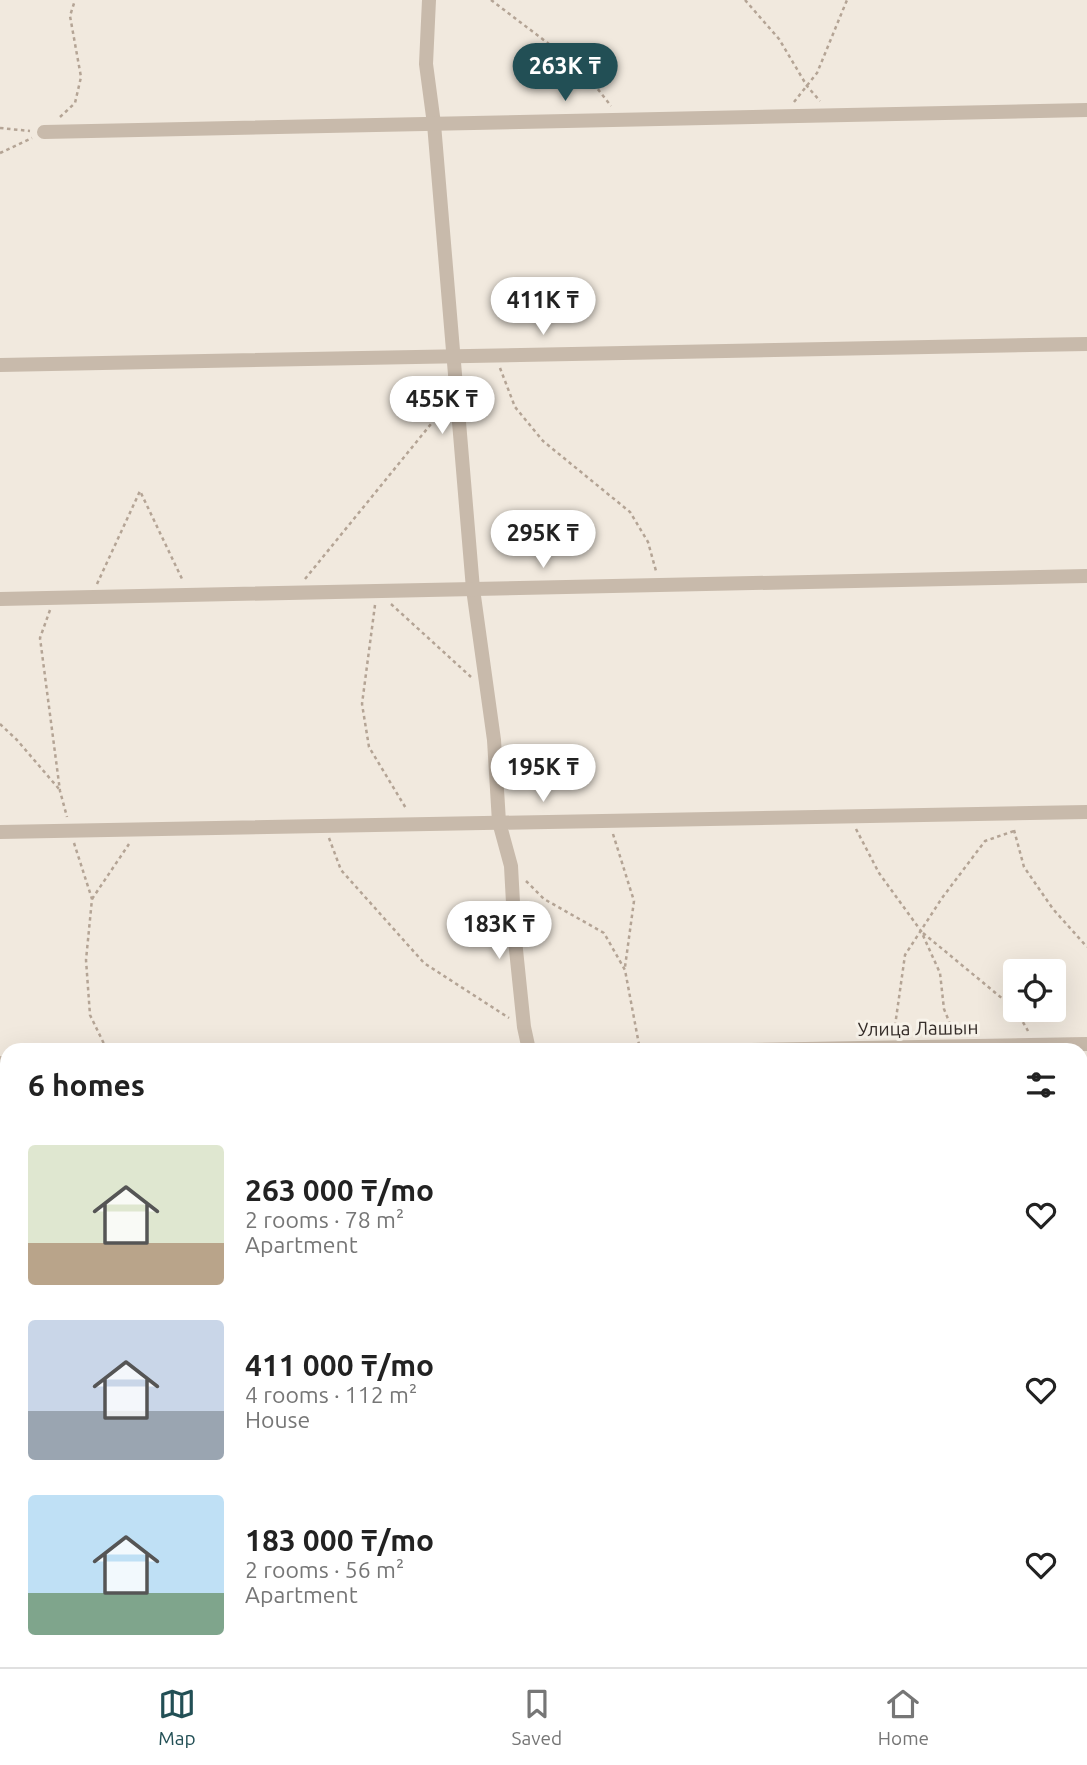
<!DOCTYPE html>
<meta charset="utf-8">
<style>
:root{--surface:#fff;--page:#f6f6f6;--text:#222;--muted:#767676;--line:#e0e0e0;--accent:#224f55}
body{margin:0;font-family:Ubuntu,sans-serif;background:var(--page);color:var(--text);height:100vh;display:flex;flex-direction:column;font-size:26px;white-space:nowrap}
*{box-sizing:border-box;margin:0}
p{font-size:23px;color:var(--muted)}
.icon{flex:none;width:38px;height:38px;fill:none;stroke:currentColor;stroke-width:2;stroke-linecap:round;stroke-linejoin:round}
.map{position:relative;flex:1;overflow:hidden}
.details{position:absolute;left:0px;top:1043px;width:1088px;height:625px;display:flex;flex-direction:column;background:var(--surface);border-radius:21px 21px 0 0;box-shadow:0 7px 28px #0002}
.details>*{flex:none}
.buttons{position:absolute;left:1003px;top:959px;display:grid;gap:14px}
.buttons a{display:grid;place-items:center;width:63px;height:63px;border-radius:7px;background:var(--surface);box-shadow:0 7px 28px #0002;font-size:35px}
.price{position:absolute;translate:-50% -60px;padding:0 16px;border-radius:24px;background:#fff;color:#222;font-size:23px;line-height:46px;filter:drop-shadow(0 2px 4px #0008)}
.price::after{content:'';position:absolute;left:50%;top:42px;width:21px;height:16px;margin-left:-10px;background:inherit;clip-path:polygon(0 0,100% 0,50% 100%)}
.price.selected{background:var(--accent);color:#fff}
ul{padding:0;list-style:none}
li{display:flex;align-items:center;gap:21px;height:175px;padding:0 28px}
li span{display:grid;place-items:center;flex:none;width:196px;height:140px;border-radius:7px;color:#555}
li>.icon{margin-inline-start:auto}
span .icon{width:84px;height:84px;fill:#fffc;stroke-width:1}
li b{font-size:30px}
h2{display:flex;justify-content:space-between;align-items:center;height:84px;padding:0 28px;font-size:30px}
.tab-bar{display:flex;justify-content:space-around;align-items:center;height:98px;border-top:2px solid var(--line);background:var(--surface);font-size:19px;color:var(--muted)}
.tab-bar a{display:grid;justify-items:center;gap:4px}
.tab-bar .selected{color:var(--accent)}
.map>svg:first-child{display:block}
</style>
<div class="map">
<svg width="1087" height="1667" viewBox="0 0 1087 1667">
<rect width="100%" height="100%" fill="#f1e9de"/>
<g fill="none" stroke-linecap="round" stroke-linejoin="round">
<!-- stream -->
<g stroke="#7fa7ab" stroke-width="4.5">
<polyline points="0,1361 7,1363"/>
<polyline points="0,1417 7,1416"/>
<polyline points="521,1667 523,1661"/>
</g>
<!-- path -->
<g stroke="#b4a495" stroke-width="2.5" stroke-dasharray="3.5 3.5" stroke-linecap="butt">
<polyline points="491,0 582,69 611,106"/>
<polyline points="745,0 779,39 807,86 820,101"/>
<polyline points="794,102 817,73 847,0"/>
<polyline points="60,117 75,103 81,77 70,16 75,0"/>
<polyline points="0,128 30,131"/>
<polyline points="0,153 32,138"/>
<polyline points="500,368 515,407 543,441 630,512 648,542 656,571"/>
<polyline points="305,579 444,408"/>
<polyline points="97,584 140,491 183,581"/>
<polyline points="391,604 471,677"/>
<polyline points="375,605 362,704 369,747 407,810"/>
<polyline points="50,610 40,638 60,791 67,817"/>
<polyline points="0,724 17,740 59,789"/>
<polyline points="856,829 879,873 921,931 940,973 944,1009 953,1031"/>
<polyline points="1014,830 1024,867 1053,909 1087,947"/>
<polyline points="613,834 634,901 625,967"/>
<polyline points="329,838 341,870 424,963 509,1018"/>
<polyline points="74,843 92,899 86,960 90,1015 107,1050"/>
<polyline points="526,881 544,899 604,933 625,970 640,1050"/>
<polyline points="92,899 129,844"/>
<polyline points="923,933 1015,1009"/>
<polyline points="1016,1010 1028,1031"/>
<polyline points="894,1033 905,955 942,898 985,841 1014,831"/>
<polyline points="1082,1296 1087,1289"/>
<polyline points="464,1667 469,1661"/>
<polyline points="947,1667 949,1661"/>
</g>
<!-- service -->
<polyline stroke="#c8baab" stroke-width="7" points="760,1667 761,1661"/>
<!-- minor -->
<g stroke="#c8baab" stroke-width="14">
<polyline points="429,0 426,64 434,124 473,589 494,740 499,822 511,866 515,940 524,1027 529,1050"/>
<polyline points="44,132 1087,110"/>
<polyline points="0,365 1087,344"/>
<polyline points="0,599 1087,576"/>
<polyline points="0,832 1087,812"/>
<polyline points="751,1050 1087,1044"/>
<polyline points="0,1063 7,1063"/>
<polyline points="1082,1272 1087,1272"/>
<polyline points="0,1312 7,1311"/>
<polyline points="1082,1498 1087,1498"/>
<polyline points="775,1661 815,1667"/>
</g>
</g>
<g text-anchor="middle" dominant-baseline="central" stroke-width="6" stroke-linejoin="round" paint-order="stroke">
<!-- street labels -->
<g font-size="19" fill="#362e2a" stroke="#f8f3ea">
<text transform="translate(918 1028) rotate(-1)">Улица Лашын</text>
</g>
</g>
</svg>
<div class="buttons">
<a><svg class="icon" aria-label="locate" viewBox="0 0 24 24"><circle cx="12" cy="12" r="6"/><path d="M12 2v4M12 18v4M2 12h4M18 12h4"/></svg></a>
</div>
<b class="price selected" style="left:565px;top:103px">263K ₸</b>
<b class="price" style="left:543px;top:337px">411K ₸</b>
<b class="price" style="left:442px;top:436px">455K ₸</b>
<b class="price" style="left:543px;top:570px">295K ₸</b>
<b class="price" style="left:543px;top:804px">195K ₸</b>
<b class="price" style="left:499px;top:961px">183K ₸</b>
<section class="details">
<h2>6 homes<svg class="icon" aria-label="filters" viewBox="0 0 24 24"><path d="M4 7h16M4 17h16"/><circle cx="9" cy="7" r="2"/><circle cx="15" cy="17" r="2"/></svg></h2>
<ul>
<li><span style="background:linear-gradient(#dfe7d0 70%,#b9a48a 0)"><svg class="icon" aria-label="home" viewBox="0 0 24 24"><path d="M3 11l9-7 9 7M6 9v11h12V9"/></svg></span><div><b>263 000 ₸/mo</b><p>2 rooms · 78 m²</p><p>Apartment</p></div><svg class="icon" aria-label="heart" viewBox="0 0 24 24"><path d="M12 20l-8-8c-3-5 5-10 8-4 3-6 11-1 8 4z"/></svg></li>
<li><span style="background:linear-gradient(#c9d6e8 65%,#9aa5b1 0)"><svg class="icon" aria-label="home" viewBox="0 0 24 24"><path d="M3 11l9-7 9 7M6 9v11h12V9"/></svg></span><div><b>411 000 ₸/mo</b><p>4 rooms · 112 m²</p><p>House</p></div><svg class="icon" aria-label="heart" viewBox="0 0 24 24"><path d="M12 20l-8-8c-3-5 5-10 8-4 3-6 11-1 8 4z"/></svg></li>
<li><span style="background:linear-gradient(#bfe0f5 70%,#7fa58c 0)"><svg class="icon" aria-label="home" viewBox="0 0 24 24"><path d="M3 11l9-7 9 7M6 9v11h12V9"/></svg></span><div><b>183 000 ₸/mo</b><p>2 rooms · 56 m²</p><p>Apartment</p></div><svg class="icon" aria-label="heart" viewBox="0 0 24 24"><path d="M12 20l-8-8c-3-5 5-10 8-4 3-6 11-1 8 4z"/></svg></li>
</ul>
</section>
</div>
<nav class="tab-bar">
<a class="selected"><svg class="icon" aria-label="map" viewBox="0 0 24 24"><path d="M3 6l6-2 6 2 6-2v14l-6 2-6-2-6 2zM9 4v14M15 6v14"/></svg>Map</a>
<a><svg class="icon" aria-label="saved" viewBox="0 0 24 24"><path d="M7 4h10v16l-5-4-5 4z"/></svg>Saved</a>
<a><svg class="icon" aria-label="home" viewBox="0 0 24 24"><path d="M3 11l9-7 9 7M6 9v11h12V9"/></svg>Home</a>
</nav>
